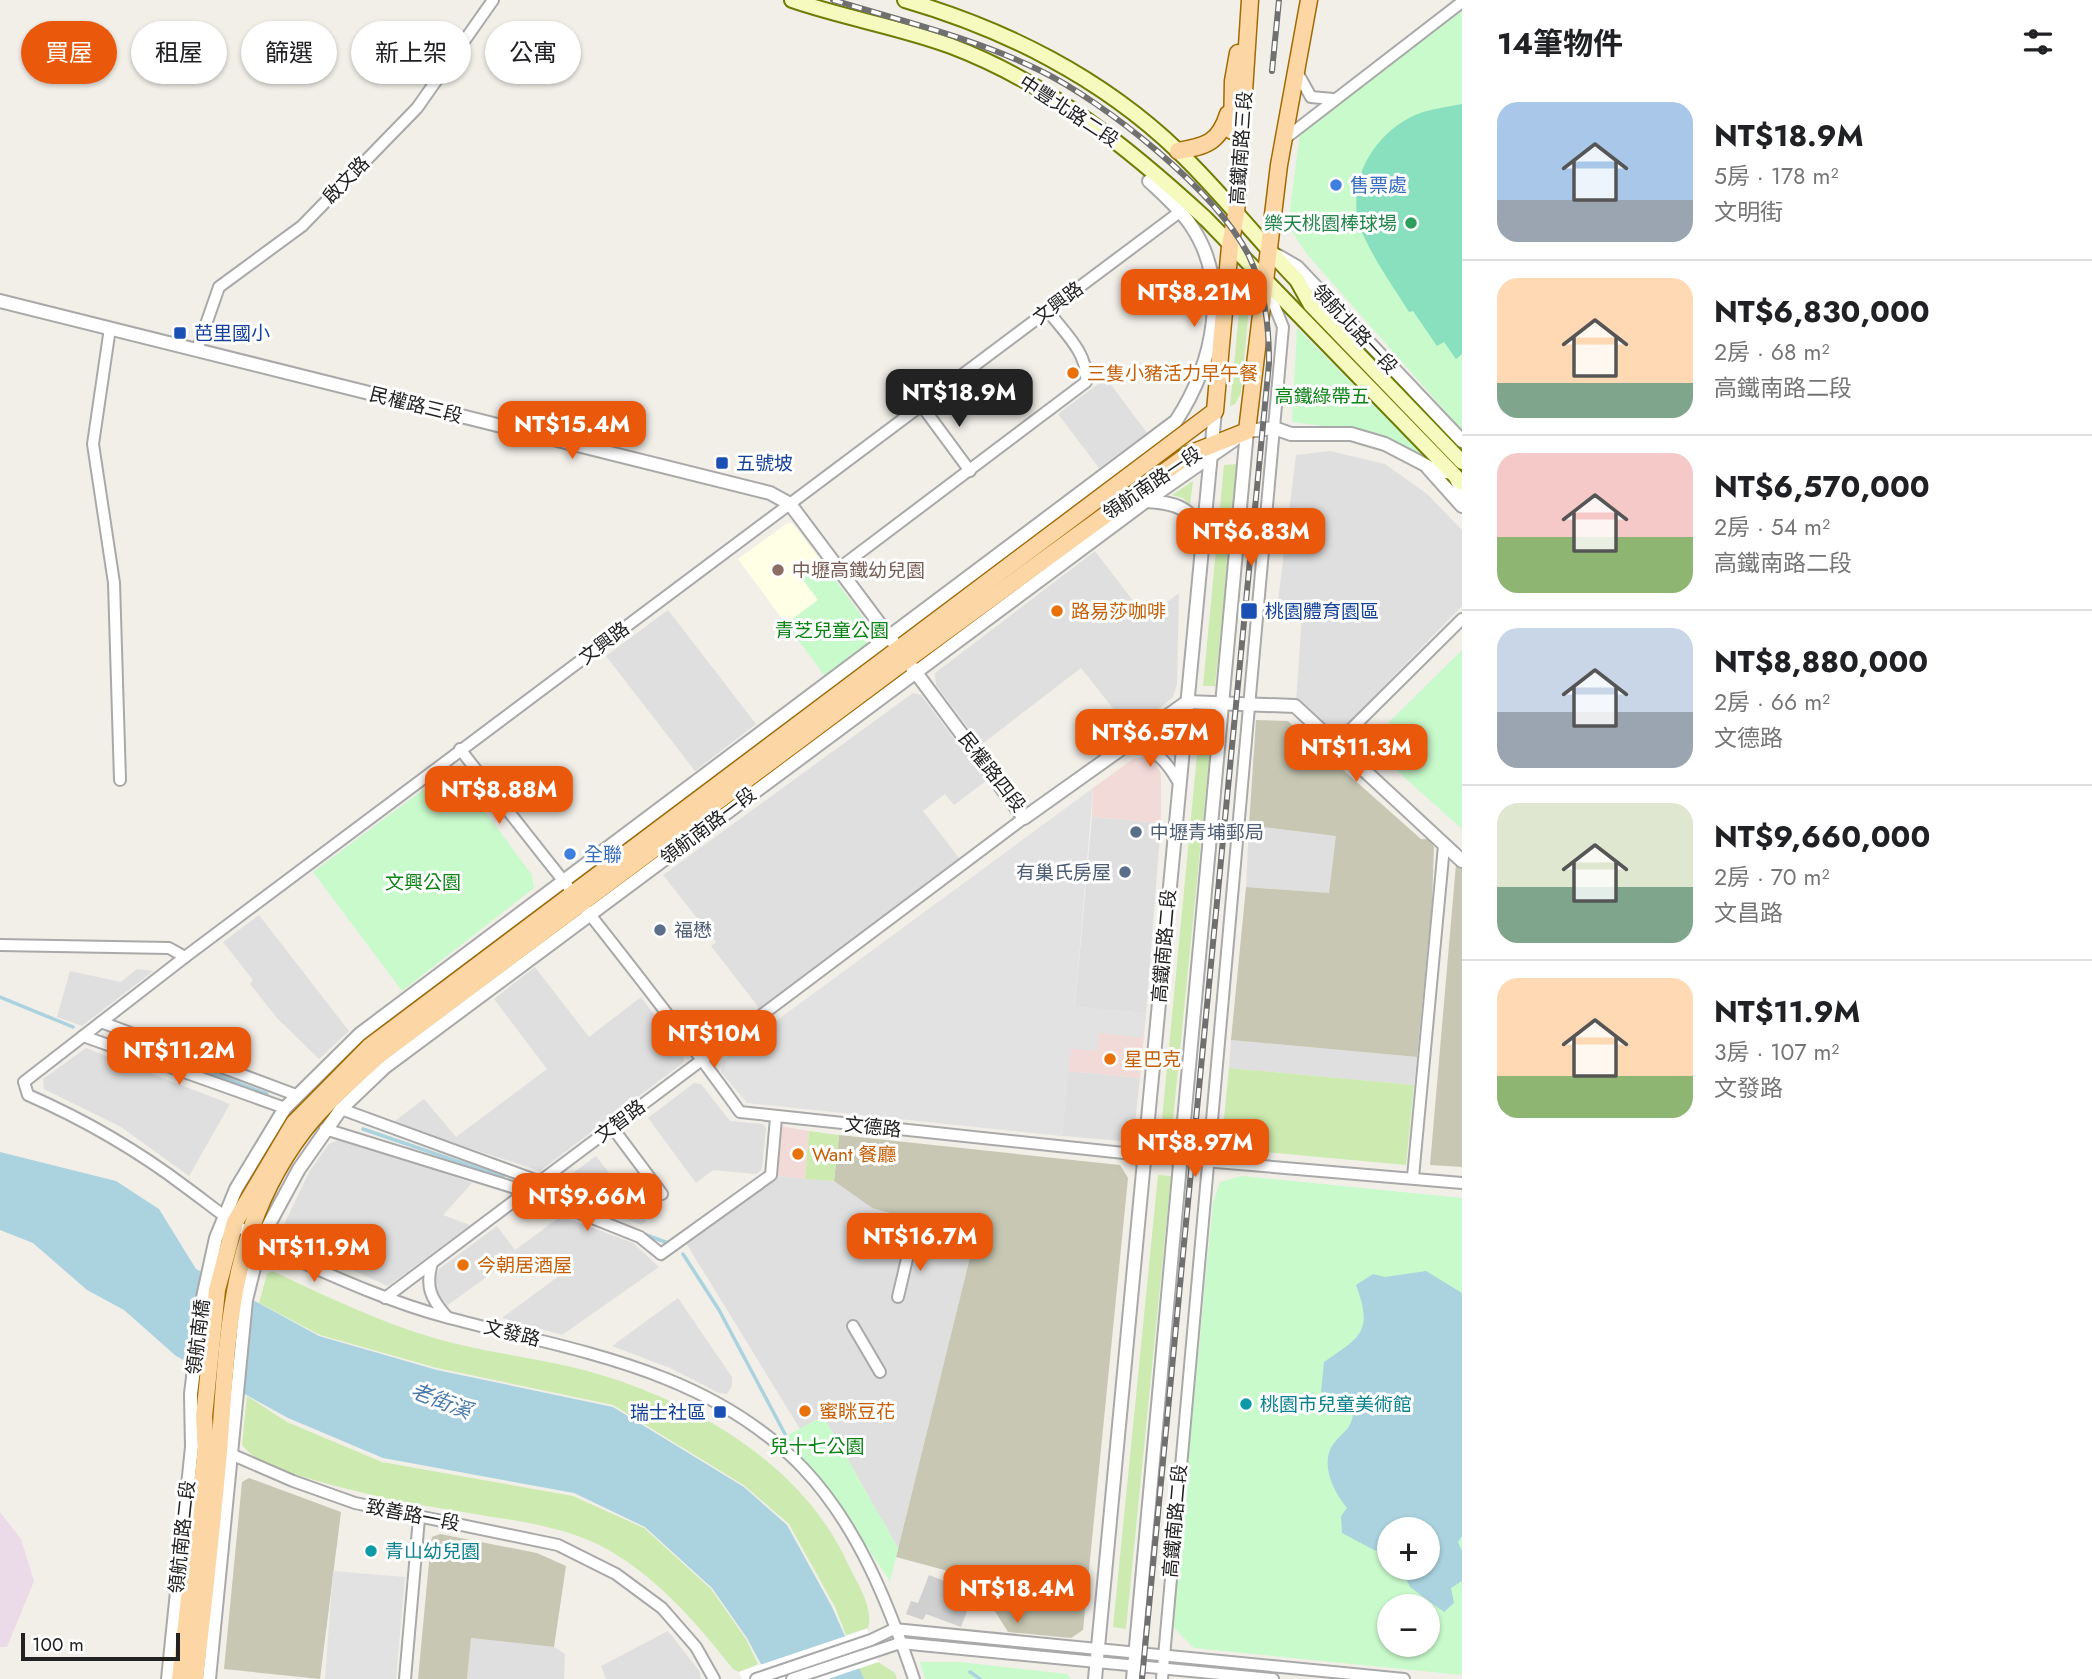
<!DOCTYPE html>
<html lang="zh-TW">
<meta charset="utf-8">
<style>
:root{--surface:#fff;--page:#f6f6f6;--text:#202124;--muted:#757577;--line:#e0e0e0;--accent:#ea580c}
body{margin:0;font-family:Jost,"Noto Sans TC",sans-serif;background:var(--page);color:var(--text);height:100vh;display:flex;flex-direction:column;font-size:26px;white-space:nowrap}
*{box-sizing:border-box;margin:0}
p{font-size:23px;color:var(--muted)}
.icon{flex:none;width:38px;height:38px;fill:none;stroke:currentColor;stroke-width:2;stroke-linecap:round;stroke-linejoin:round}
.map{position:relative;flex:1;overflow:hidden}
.panel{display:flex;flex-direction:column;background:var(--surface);width:630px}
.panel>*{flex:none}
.banner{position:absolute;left:21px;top:21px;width:665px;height:63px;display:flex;gap:14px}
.buttons{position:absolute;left:1377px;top:1517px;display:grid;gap:14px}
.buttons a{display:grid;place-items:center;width:63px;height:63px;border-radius:50%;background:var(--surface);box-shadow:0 2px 5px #0004;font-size:35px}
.scale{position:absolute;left:21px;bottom:18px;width:159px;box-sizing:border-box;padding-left:7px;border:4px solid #222;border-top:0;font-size:19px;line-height:24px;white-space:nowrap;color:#222;-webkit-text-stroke:5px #fff;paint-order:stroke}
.price{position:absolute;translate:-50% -60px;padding:0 16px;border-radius:14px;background:var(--accent);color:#fff;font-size:23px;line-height:46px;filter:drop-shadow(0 2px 4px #0008)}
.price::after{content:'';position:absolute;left:50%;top:42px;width:21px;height:16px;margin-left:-10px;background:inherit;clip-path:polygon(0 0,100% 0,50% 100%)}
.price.selected{background:#222;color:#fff}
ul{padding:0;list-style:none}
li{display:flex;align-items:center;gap:21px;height:175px;padding:0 35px}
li+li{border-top:2px solid var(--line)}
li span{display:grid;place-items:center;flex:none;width:196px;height:140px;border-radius:21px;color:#555}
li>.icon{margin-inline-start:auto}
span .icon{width:84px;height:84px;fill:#fffc;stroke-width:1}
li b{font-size:30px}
h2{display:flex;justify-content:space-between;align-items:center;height:84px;padding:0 35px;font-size:30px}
.chip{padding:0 24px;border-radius:32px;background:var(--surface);box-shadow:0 2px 5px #0004;font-size:24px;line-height:63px}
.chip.selected{background:var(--accent);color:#fff}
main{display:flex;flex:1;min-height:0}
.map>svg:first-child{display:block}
</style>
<main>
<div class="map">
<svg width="1462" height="1679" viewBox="0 0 1462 1679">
<rect width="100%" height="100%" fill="#f2efe9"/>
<!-- residential -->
<g fill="#e0dfdf">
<polygon points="1106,378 1147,433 1099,468 1058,414"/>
<polygon points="1330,451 1385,464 1427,494 1462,530 1462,606 1342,729 1329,729 1296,702 1302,615 1277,609 1296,455"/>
<polygon points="1095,551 1146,618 1179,593 1177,684 1173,697 1131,731 1081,668 981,745 936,685 935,673"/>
<polygon points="668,610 756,724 695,771 606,656"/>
<polygon points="913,693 921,695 986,781 954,805 945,794 923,811 959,858 760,1009 711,946 716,942 663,875"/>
<polygon points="1092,817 1161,823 1146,1013 1075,1007"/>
<polygon points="1249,825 1347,836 1339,894 1246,887"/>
<polygon points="259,915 349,1031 319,1059 277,1018 250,984 253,980 223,942"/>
<polygon points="535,967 589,1037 641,997 683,1053 684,1062 540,1171 392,1123 424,1099 456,1137 547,1069 494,999"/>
<polygon points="137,969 153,971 82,1026 57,1017 70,971 121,982"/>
<polygon points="1231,1040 1417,1057 1414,1085 1229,1068"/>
<polygon points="86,1048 230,1104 189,1176 121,1127 44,1089 43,1079"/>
<polygon points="1068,1071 1140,1078 1133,1142 1062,1136"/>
<polygon points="694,1083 701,1084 730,1121 763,1124 766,1128 762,1169 756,1174 713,1170 696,1183 648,1118"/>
<polygon points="342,1138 472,1183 443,1215 470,1225 388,1286 287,1241 282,1236 282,1229 309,1172 329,1144"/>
<polygon points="596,1156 646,1221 641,1225 553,1188"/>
<polygon points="776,1176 834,1181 872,1208 975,1237 898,1548 823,1416 800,1429 686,1243"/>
<polygon points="561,1216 633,1243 659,1267 562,1335 502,1318 559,1276 506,1263 445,1307 437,1296 434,1282 439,1269 497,1226 515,1250"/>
<polygon points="678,1298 732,1377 732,1386 727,1394 719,1393 670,1368 612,1346"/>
<polygon points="668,1631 700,1672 701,1679 606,1679 601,1666"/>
<polygon points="471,1638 554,1647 565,1654 564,1679 467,1679"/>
</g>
<!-- commercial -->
<g fill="#f2dad9">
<polygon points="1143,757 1155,762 1161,773 1161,823 1092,817 1093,788 1133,759"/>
<polygon points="1075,1007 1146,1013 1140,1078 1068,1071"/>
<polygon points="781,1126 809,1131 805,1179 776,1176"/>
</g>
<!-- industrial -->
<polygon fill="#ebdbe8" points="0,1512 21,1539 34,1581 7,1647 0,1647"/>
<!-- education -->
<polygon fill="#ffffe5" points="792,523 822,562 801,577 818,600 786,624 738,559 786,524"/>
<!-- religious -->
<polygon fill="#d0d0d0" points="929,1575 974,1593 961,1627 926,1614 923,1620 906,1614 911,1601 918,1603"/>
<!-- construction -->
<g fill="#c7c7b4">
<polygon points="1256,720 1288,721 1421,839 1429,839 1434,847 1432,903 1417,1057 1231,1040 1246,887 1329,893 1336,836 1249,825"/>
<polygon points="1456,864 1462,869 1462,1167 1430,1165"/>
<polygon points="839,1135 1120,1165 1128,1178 1083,1630 1071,1638 1008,1632 974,1578 896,1557 975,1237 872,1208 834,1181"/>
<polygon points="249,1478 341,1512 320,1679 224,1669 242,1482"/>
<polygon points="440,1534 537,1553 566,1566 554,1647 471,1638 467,1679 418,1679 431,1541 432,1537"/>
</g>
<!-- grass -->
<g fill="#cdebb0">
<polygon points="1243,270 1252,275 1241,393 1235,404 1230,406"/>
<polygon points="1238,464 1215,686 1203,686 1224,465"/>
<polygon points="1193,481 1190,505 1183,498 1172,495"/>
<polygon points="1213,721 1172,1130 1161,1130 1200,724"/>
<polygon points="1229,1068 1414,1085 1406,1165 1221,1148"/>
<polygon points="809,1131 839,1135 834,1181 805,1179"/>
<polygon points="1158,1175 1171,1176 1126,1629 1113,1627"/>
<path d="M 272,1271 C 326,1296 377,1321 434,1338 C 492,1355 556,1359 614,1379 C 708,1410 806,1471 848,1564 C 857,1583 874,1607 868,1628 L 846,1635 L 835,1607 L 789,1524 L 745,1486 L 613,1405 L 437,1368 L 320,1335 L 259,1303 L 267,1274 Z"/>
<path d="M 247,1396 L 287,1422 L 382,1462 L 573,1496 L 644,1528 L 711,1589 L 746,1639 L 758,1664 L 739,1672 L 733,1669 C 696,1622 652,1571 597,1544 C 555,1524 508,1520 463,1512 C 410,1504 358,1493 307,1478 C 283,1470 258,1465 242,1445 Z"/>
<polygon points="878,1662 895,1673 897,1679 861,1679 857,1669"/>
</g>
<!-- park -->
<g fill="#c8facc" fill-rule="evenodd">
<polygon points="1462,7 1462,430 1306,253 1288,225 1300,133"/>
<polygon points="1297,328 1434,465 1346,429 1292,422"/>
<polygon points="822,562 867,623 872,634 867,644 825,676 786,624 818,600 801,577"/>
<polygon points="1462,650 1462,829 1367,744"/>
<polygon points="447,772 458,775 532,875 534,888 402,991 313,872"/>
<path d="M 1242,1176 L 1462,1198 L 1462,1675 L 1194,1648 L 1172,1626 L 1213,1203 L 1220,1182 ZM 1390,1530 L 1428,1530 L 1428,1568 L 1390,1568 ZM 1390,1606 L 1428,1606 L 1428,1645 L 1390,1645 Z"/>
<polygon points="823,1416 898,1548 890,1581 834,1498 783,1438"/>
<polygon points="920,1662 959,1662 1067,1674 1071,1679 925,1679"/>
</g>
<!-- pitch -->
<path fill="#88e0be" d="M 1462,104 L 1462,354 L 1456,359 L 1444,342 L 1437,346 L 1413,311 L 1409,312 C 1394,288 1377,264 1365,239 C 1341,191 1369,136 1415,115 C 1429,109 1447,107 1462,104 Z"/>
<!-- parking -->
<g fill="#e2e2e2">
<polygon points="1093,788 1075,1007 1146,1013 1143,1038 1099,1033 1097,1051 1071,1049 1062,1136 747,1103 721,1072 723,1060"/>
<polygon points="333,1571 405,1577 396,1679 325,1679"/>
</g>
<!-- water -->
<g fill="#aad3df">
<polygon points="0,1152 116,1181 159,1209 196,1269 319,1336 437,1370 613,1407 744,1487 787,1525 832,1607 864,1679 769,1679 747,1638 712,1588 645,1527 574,1493 383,1458 288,1418 176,1356 124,1310 87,1290 33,1243 0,1230"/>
<path d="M 1426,1271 L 1462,1293 L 1462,1536 L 1458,1542 L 1462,1551 L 1462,1581 L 1451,1588 L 1454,1603 L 1444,1612 L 1410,1587 L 1401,1568 L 1428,1568 L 1428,1530 L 1390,1530 L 1389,1554 L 1374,1550 L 1342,1533 L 1341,1516 L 1347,1508 C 1334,1492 1318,1462 1335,1442 C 1344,1431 1350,1430 1353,1415 L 1335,1394 L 1321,1392 L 1324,1362 C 1362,1336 1373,1331 1356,1285 L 1373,1274 L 1385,1277 Z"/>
</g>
<!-- pier -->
<polygon fill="#fff" points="867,1629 878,1662 828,1679 742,1679 739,1672"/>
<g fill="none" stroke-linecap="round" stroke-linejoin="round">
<!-- stream -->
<g stroke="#aad3df" stroke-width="3.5">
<polyline points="0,997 73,1027"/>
<polyline points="113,1036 267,1094"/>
<polyline points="363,1129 503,1177"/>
<polyline points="641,1233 668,1243"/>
<polyline points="683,1254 719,1310 785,1434"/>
<polyline points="970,1672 980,1679"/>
</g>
<!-- minor casing -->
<g stroke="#a9a9a9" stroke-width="14">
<g id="minor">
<polyline points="1297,72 1311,97 1333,99"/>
<polyline points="1283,140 1462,2"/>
<polyline points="110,328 93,444 114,583 120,780"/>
<polyline points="197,350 219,287 302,226 417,108 493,0"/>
<polyline points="922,406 970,471"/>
<path d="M 838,569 L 1086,382 C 1089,354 1064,332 1048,311"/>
<polyline points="1336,744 1462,619"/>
<path d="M 1124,747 C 1153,744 1166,760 1179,783"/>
<path d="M 460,749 C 554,871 651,988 740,1112 L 1180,1159 L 1462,1183"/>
<polyline points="0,945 169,948 185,957"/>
<polyline points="101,1022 296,1095"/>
<polyline points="83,1036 285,1108"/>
<polyline points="341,1109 538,1181"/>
<polyline points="612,1127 662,1194"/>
<polyline points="325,1129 525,1191 640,1237 661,1254 771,1175 776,1118"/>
<polyline points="1413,1177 1444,846"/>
<path d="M 432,1263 C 425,1287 431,1299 447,1317"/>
<polyline points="898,1297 911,1242"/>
<polyline points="385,1298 1024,818"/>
<polyline points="853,1326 880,1372"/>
<polyline points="226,1452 293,1481 355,1503 558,1545 616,1574 662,1608 696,1647 714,1679"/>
<polyline points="894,1629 1404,1679"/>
<polyline points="405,1679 419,1518"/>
<polyline points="756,1679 871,1640 894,1629"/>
<polyline points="792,1679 900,1643 1273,1679"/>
<path d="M 914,1679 C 889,1605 858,1526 803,1468 C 708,1369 575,1351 449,1318 C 393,1303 341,1280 288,1256 C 253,1240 217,1210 187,1188 C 137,1150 85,1120 28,1095 L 24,1082 L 185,957 L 1181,211"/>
<polyline points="1162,1679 1283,327 1267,287"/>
</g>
</g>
<!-- tertiary casing -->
<g stroke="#a9a9a9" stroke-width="16">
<g id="tertiary">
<polyline points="1278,256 1297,267 1462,441"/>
<polyline points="0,301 770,493 790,504 894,643"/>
<polyline points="1428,468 1462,506"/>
<path d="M 1146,501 C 1171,502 1195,507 1201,536"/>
<polyline points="911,666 1024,818 1187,702 1295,706 1462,861"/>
<path d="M 168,1679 L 192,1447 L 191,1394 L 202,1302 L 216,1238 L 236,1189 L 285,1108 L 360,1034 L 1176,421 C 1213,364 1232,284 1190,224 C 1179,208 1164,195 1149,181"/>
<polyline points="209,1679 246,1300 261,1239 299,1169 341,1109 385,1067 1146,501 1247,431 1274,428 1291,434 1351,434 1385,444 1435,470 1453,473 1462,491"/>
<polyline points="1095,1679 1215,411"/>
<polyline points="1133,1679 1247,431"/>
</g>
</g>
<!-- secondary casing -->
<g stroke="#707d05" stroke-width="18">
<g id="secondary">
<path d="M 792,0 C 844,18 900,27 951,46 C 1049,83 1130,149 1206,219 L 1462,483"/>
<path d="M 905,0 C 1005,29 1102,78 1178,151 C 1220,191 1256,238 1297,280 L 1311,305 L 1462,462"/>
</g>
</g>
<!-- primary casing -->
<g stroke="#a06b00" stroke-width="19">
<g id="primary">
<polyline points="1232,131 1233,81 1238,53"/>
<path d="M 1178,151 C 1206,146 1219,143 1228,114"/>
<polyline points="180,1679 206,1448 204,1417 217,1290 235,1222 294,1123 369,1047 1215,411 1230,246 1236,214 1250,0"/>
<path d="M 195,1679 C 204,1604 212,1528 219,1452 C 228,1335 228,1229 304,1130 C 326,1102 353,1079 379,1055 L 893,670 L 1189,454 L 1247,431 L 1279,165 L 1309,0"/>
</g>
</g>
<!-- minor -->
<use href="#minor" stroke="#fff" stroke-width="10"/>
<!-- tertiary -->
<use href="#tertiary" stroke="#fff" stroke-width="12"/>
<!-- secondary -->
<use href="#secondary" stroke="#f7fabf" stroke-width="14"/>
<!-- primary -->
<use href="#primary" stroke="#fcd6a4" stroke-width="16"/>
<!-- rail casing -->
<g stroke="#707070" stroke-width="6">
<g id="rail">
<path d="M 833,0 C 902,21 974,38 1039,70 C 1105,102 1214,189 1248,254 C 1265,289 1269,325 1269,363 L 1142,1679"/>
<polyline points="1272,71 1279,0"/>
</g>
</g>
<!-- rail -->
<use href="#rail" stroke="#fff" stroke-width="3.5" stroke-dasharray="10" stroke-linecap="butt"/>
</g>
<!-- markers -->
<g fill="#3f7fe0" stroke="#fff" stroke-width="2.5">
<circle cx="1336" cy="185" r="7"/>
<circle cx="570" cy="854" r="7"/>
</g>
<circle fill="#2e9e5b" stroke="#fff" stroke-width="2.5" cx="1411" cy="223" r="7"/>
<g fill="#1a4fb4" stroke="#fff" stroke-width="2.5">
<rect x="173" y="326" width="14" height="14" rx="3.5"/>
<rect x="715" y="456" width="14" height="14" rx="3.5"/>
<rect x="1240" y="602" width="18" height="18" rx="3.5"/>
<rect x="713" y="1405" width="14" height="14" rx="3.5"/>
</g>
<g fill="#e8710a" stroke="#fff" stroke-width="2.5">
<circle cx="1073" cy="373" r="7"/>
<circle cx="1057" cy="611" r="7"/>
<circle cx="1110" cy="1059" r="7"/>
<circle cx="798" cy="1154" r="7"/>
<circle cx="463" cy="1265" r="7"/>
<circle cx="805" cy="1411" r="7"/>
</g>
<circle fill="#8d6e63" stroke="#fff" stroke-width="2.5" cx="778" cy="570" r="7"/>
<g fill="#5c6f8a" stroke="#fff" stroke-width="2.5">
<circle cx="1136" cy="832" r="7"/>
<circle cx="1125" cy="872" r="7"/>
<circle cx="660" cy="930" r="7"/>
</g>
<g fill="#0f9aa8" stroke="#fff" stroke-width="2.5">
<circle cx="1246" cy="1404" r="7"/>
<circle cx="371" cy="1551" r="7"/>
</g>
<g text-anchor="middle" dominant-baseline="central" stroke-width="6" stroke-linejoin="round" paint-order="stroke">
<!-- street labels -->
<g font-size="19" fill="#222" stroke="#fff">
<text transform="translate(1069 111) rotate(33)">中豐北路二段</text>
<text transform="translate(1241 148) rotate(-86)">高鐵南路三段</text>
<text transform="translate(346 180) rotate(-46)">啟文路</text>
<text transform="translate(1058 303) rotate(-37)">文興路</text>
<text transform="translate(1355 329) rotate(47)">領航北路一段</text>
<text transform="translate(416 405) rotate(14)">民權路三段</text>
<text transform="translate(1152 483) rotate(-34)">領航南路一段</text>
<text transform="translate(604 643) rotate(-37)">文興路</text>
<text transform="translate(992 772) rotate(52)">民權路四段</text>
<text transform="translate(708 826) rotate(-37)">領航南路一段</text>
<text transform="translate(1164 946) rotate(-85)">高鐵南路二段</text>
<text transform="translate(620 1121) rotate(-37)">文智路</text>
<text transform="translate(873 1127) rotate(6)">文德路</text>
<text transform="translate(512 1333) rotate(14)">文發路</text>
<text transform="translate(198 1337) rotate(-83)">領航南橋</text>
<text transform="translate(413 1515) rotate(11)">致善路一段</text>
<text transform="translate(1175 1521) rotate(-85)">高鐵南路二段</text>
<text transform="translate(182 1537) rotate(-84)">領航南路二段</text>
</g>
<!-- shop labels -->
<g font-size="19" fill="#366cbe" stroke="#fff" text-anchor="start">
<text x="1350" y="185">售票處</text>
<text x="584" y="854">全聯</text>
</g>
<!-- leisure labels -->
<g font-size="19" fill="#27864d" stroke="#fff" text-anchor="end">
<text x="1397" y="223">樂天桃園棒球場</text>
</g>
<!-- transit labels -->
<g font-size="19" fill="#164399" stroke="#fff" text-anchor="start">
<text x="194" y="333">芭里國小</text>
<text x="736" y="463">五號坡</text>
<text x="1265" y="611">桃園體育園區</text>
<text x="706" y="1412" text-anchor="end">瑞士社區</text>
</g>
<!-- food labels -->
<g font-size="19" fill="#c56008" stroke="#fff" text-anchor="start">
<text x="1087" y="373">三隻小豬活力早午餐</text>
<text x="1071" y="611">路易莎咖啡</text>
<text x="1124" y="1059">星巴克</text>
<text x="812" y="1154">Want 餐廳</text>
<text x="477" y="1265">今朝居酒屋</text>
<text x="819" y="1411">蜜眯豆花</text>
</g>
<!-- park labels -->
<g font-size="19" fill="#0c8416" stroke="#fff">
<text x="1322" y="396">高鐵綠帶五</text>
<text x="832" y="630">青芝兒童公園</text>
<text x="423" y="882">文興公園</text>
<text x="817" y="1446">兒十七公園</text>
</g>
<!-- education labels -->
<g font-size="19" fill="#785e54" stroke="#fff" text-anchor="start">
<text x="792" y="570">中壢高鐵幼兒園</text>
</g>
<!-- service labels -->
<g font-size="19" fill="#4e5e75" stroke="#fff" text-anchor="start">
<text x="1150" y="832">中壢青埔郵局</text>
<text x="1111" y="872" text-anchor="end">有巢氏房屋</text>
<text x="674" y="930">福懋</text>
</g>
<!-- culture labels -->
<g font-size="19" fill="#0d838f" stroke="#fff" text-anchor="start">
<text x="1260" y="1404">桃園市兒童美術館</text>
<text x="385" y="1551">青山幼兒園</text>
</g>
<!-- water labels -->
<g font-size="21" font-style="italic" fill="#4a7aab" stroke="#fff">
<text transform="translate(441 1401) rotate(21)">老街溪</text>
</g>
</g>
</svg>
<div class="buttons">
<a>+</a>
<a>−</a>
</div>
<div class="scale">100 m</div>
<b class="price" style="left:1194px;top:329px">NT$8.21M</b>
<b class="price selected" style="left:959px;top:429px">NT$18.9M</b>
<b class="price" style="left:572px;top:461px">NT$15.4M</b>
<b class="price" style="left:1251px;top:568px">NT$6.83M</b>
<b class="price" style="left:1150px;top:769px">NT$6.57M</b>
<b class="price" style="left:1356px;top:784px">NT$11.3M</b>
<b class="price" style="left:499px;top:826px">NT$8.88M</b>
<b class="price" style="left:714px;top:1070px">NT$10M</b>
<b class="price" style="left:179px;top:1087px">NT$11.2M</b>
<b class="price" style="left:1195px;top:1179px">NT$8.97M</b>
<b class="price" style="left:587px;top:1233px">NT$9.66M</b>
<b class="price" style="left:920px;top:1273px">NT$16.7M</b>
<b class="price" style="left:314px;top:1284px">NT$11.9M</b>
<b class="price" style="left:1017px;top:1625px">NT$18.4M</b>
<div class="banner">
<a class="chip selected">買屋</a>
<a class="chip">租屋</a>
<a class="chip">篩選</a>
<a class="chip">新上架</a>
<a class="chip">公寓</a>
</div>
</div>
<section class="panel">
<h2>14筆物件<svg class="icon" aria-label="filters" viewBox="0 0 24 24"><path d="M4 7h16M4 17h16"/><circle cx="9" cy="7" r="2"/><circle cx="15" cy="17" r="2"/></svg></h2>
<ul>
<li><span style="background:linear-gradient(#a9c7e8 70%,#9aa5b1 0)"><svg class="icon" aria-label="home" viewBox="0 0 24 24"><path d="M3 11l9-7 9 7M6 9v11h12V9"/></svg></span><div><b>NT$18.9M</b><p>5房 · 178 m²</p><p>文明街</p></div></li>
<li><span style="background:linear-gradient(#ffd9b3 75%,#7fa58c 0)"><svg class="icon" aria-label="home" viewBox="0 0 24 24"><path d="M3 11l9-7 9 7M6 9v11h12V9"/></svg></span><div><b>NT$6,830,000</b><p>2房 · 68 m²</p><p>高鐵南路二段</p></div></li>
<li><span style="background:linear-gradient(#f6c9c9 60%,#8fb573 0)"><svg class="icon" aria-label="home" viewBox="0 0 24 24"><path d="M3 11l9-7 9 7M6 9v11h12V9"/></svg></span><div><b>NT$6,570,000</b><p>2房 · 54 m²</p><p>高鐵南路二段</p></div></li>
<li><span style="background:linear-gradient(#c9d6e8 60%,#9aa5b1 0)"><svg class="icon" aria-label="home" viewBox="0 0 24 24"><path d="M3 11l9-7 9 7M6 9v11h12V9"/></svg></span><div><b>NT$8,880,000</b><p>2房 · 66 m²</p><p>文德路</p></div></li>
<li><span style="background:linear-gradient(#dfe7d0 60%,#7fa58c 0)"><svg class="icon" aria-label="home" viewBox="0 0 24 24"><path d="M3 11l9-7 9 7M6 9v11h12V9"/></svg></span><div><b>NT$9,660,000</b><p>2房 · 70 m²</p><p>文昌路</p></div></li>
<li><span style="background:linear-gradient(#ffd9b3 70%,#8fb573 0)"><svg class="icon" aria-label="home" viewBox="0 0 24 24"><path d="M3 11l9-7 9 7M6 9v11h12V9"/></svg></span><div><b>NT$11.9M</b><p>3房 · 107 m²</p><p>文發路</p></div></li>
</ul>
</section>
</main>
